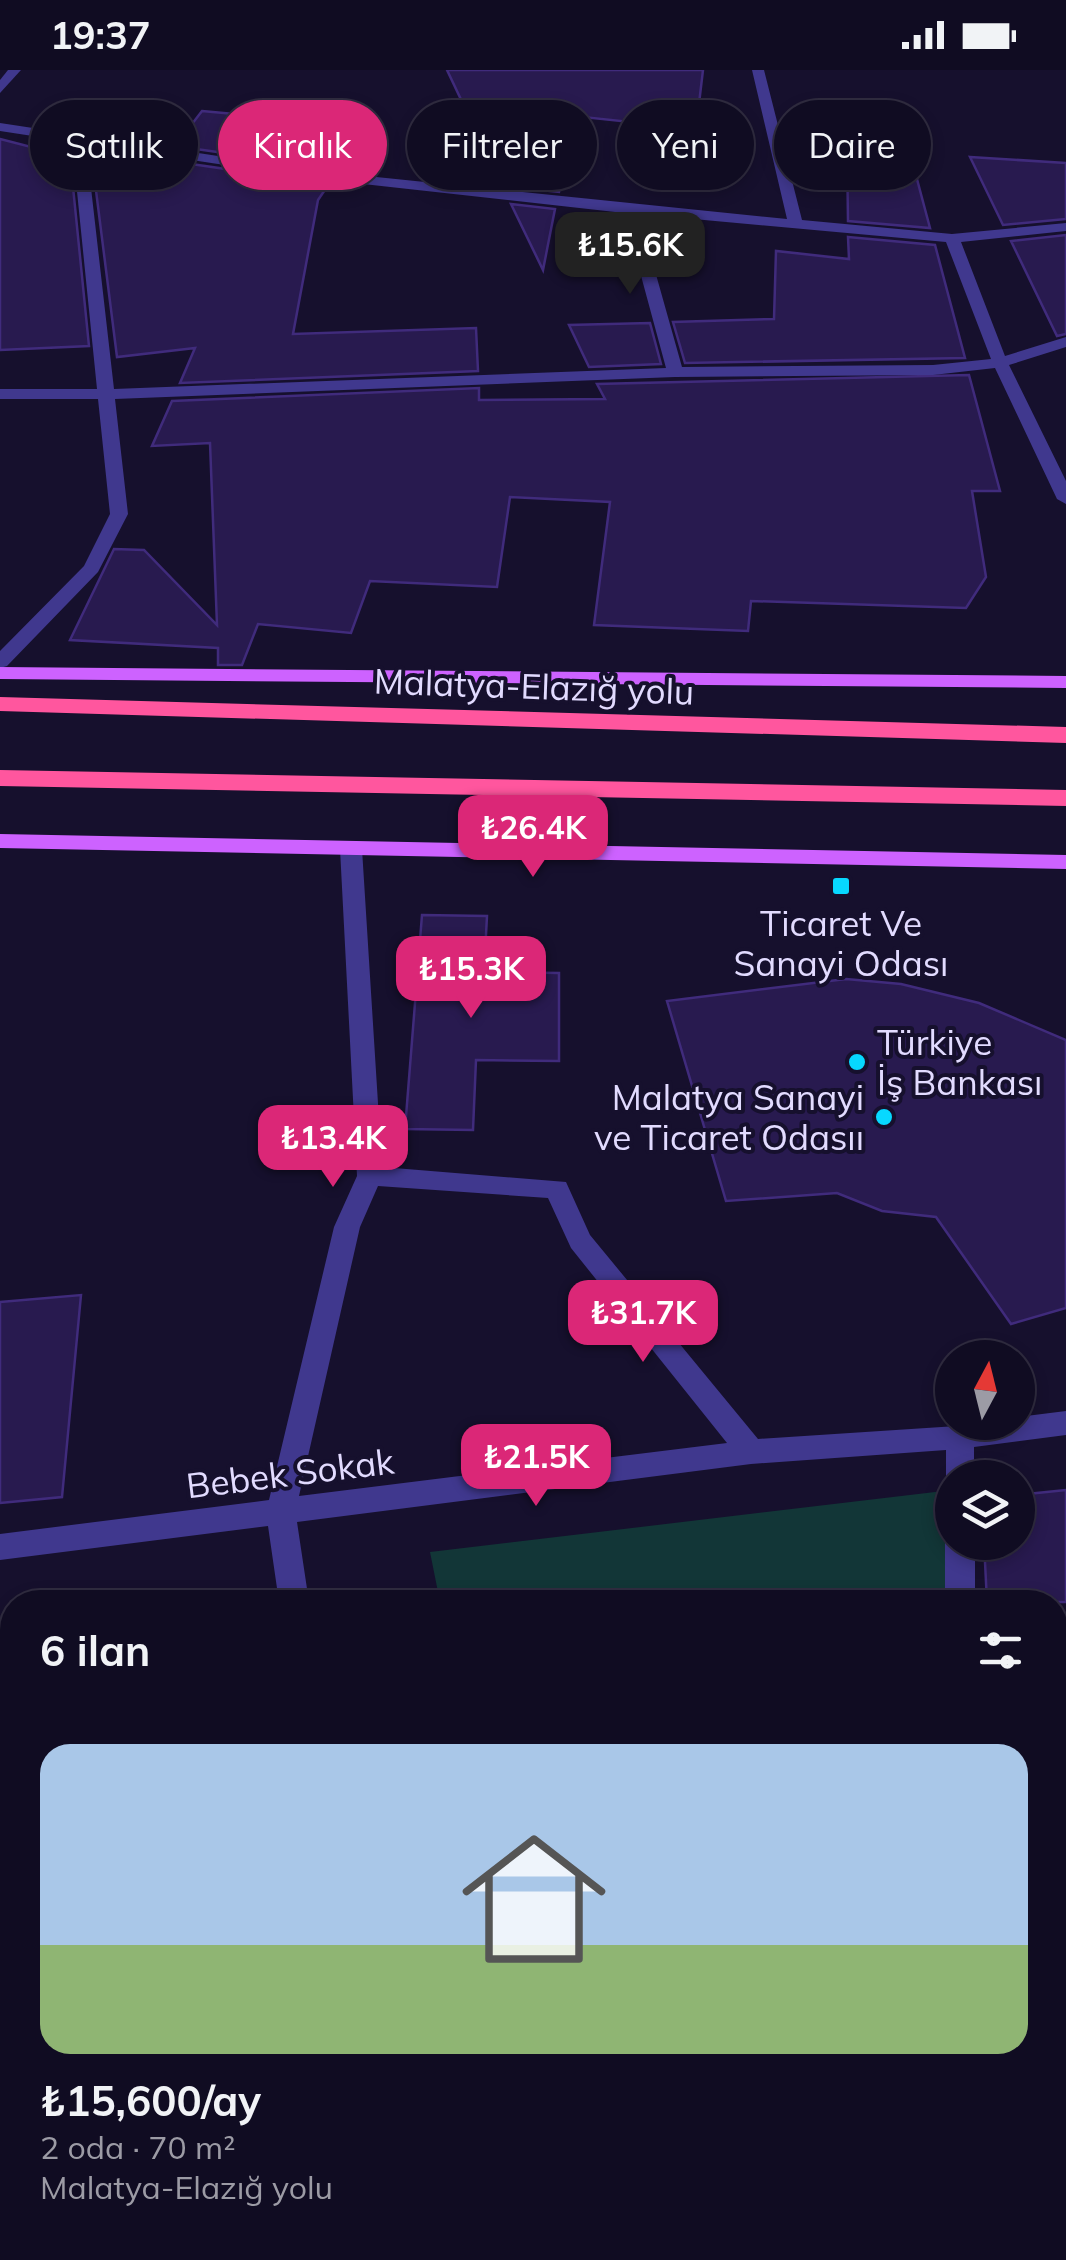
<!DOCTYPE html>
<html lang="tr">
<meta charset="utf-8">
<style>
:root{--surface:#100c22;--page:#1e1a2f;--text:#f1f3f6;--muted:#9c9ba5;--line:#302c40;--accent:#db2777}
body{margin:0;font-family:Mulish,sans-serif;background:var(--page);color:var(--text);height:100vh;display:flex;flex-direction:column;font-size:38px;white-space:nowrap}
*{box-sizing:border-box;margin:0}
p{font-size:32px;color:var(--muted)}
.icon{flex:none;width:55px;height:55px;fill:none;stroke:currentColor;stroke-width:2;stroke-linecap:round;stroke-linejoin:round}
.map{position:relative;flex:1;overflow:hidden}
.sheet{position:absolute;left:0px;top:1520px;width:1068px;height:670px;display:flex;flex-direction:column;background:var(--surface);border-radius:40px 40px 0 0;box-shadow:0 5px 15px #0003,0 0 0 2px var(--line)}
.sheet>*{flex:none}
.banner{position:absolute;left:30px;top:30px;width:1008px;height:90px;display:flex;gap:20px}
.needle{width:65px;rotate:7deg}
.controls{position:absolute;left:935px;top:1270px;display:grid;gap:20px}
.controls a{display:grid;place-items:center;width:100px;height:100px;border-radius:50%;background:var(--surface);box-shadow:0 5px 15px #0003,0 0 0 2px var(--line);font-size:50px}
.price{position:absolute;translate:-50% -85px;padding:0 22px;border-radius:20px;background:var(--accent);color:#fff;font-size:32px;line-height:65px;filter:drop-shadow(0 2px 5px #0008)}
.price::after{content:'';position:absolute;left:50%;top:60px;width:30px;height:22px;margin-left:-15px;background:inherit;clip-path:polygon(0 0,100% 0,50% 100%)}
.price.on{background:#222;color:#fff}
ul{padding:0;list-style:none}
li{display:grid;align-content:center;gap:20px;height:530px;padding:0 40px}
li+li{border-top:2px solid var(--line)}
li span{display:grid;place-items:center;height:310px;border-radius:30px;color:#555}
li>.icon{margin-inline-start:auto}
span .icon{width:180px;height:180px;fill:#fffc;stroke-width:1}
li b{font-size:42px}
h2{display:flex;justify-content:space-between;align-items:center;height:120px;padding:0 40px;font-size:42px}
.tag{padding:0 35px;border-radius:45px;background:var(--surface);box-shadow:0 5px 15px #0003,0 0 0 2px var(--line);font-size:35px;line-height:90px}
.tag.on{background:var(--accent);color:#fff}
.status{display:flex;justify-content:space-between;align-items:center;height:70px;padding:0 50px;background:var(--surface);direction:ltr}
.status svg{height:28px;fill:currentColor}
.map>svg:first-child{display:block}
</style>
<div class="status"><b>19:37</b><svg viewBox="0 0 49 12"><path d="M0 12V9h3v3zM5 12V6h3v6zM10 12V3h3v9zM15 12V0h3v12zM26 1h20v11H26zM47 4h2v5h-2z"/></svg></div>
<div class="map">
<svg width="1066" height="2190" viewBox="0 0 1066 2190">
<rect width="100%" height="100%" fill="#16102d"/>
<!-- green -->
<polygon fill="#123637" points="952,1420 952,1472 967,1473 971,1532 440,1532 430,1482"/>
<!-- building -->
<g fill="#281a4f" stroke="#402b7c" stroke-width="2.5">
<polygon points="447,0 703,0 696,59 574,46 559,122 502,116"/>
<polygon points="202,41 289,49 366,55 338,99 175,76"/>
<polygon points="0,69 70,87 89,276 0,280"/>
<polygon points="847,79 910,83 930,158 848,151"/>
<polygon points="970,87 1066,93 1066,149 1003,155"/>
<polygon points="92,89 158,97 164,90 329,114 318,130 293,264 476,258 478,301 180,313 195,278 117,287"/>
<polygon points="511,134 555,139 543,200"/>
<polygon points="1066,165 1066,264 1057,266 1011,171"/>
<polygon points="848,167 935,175 965,288 685,293 673,252 774,249 776,181 849,189"/>
<polygon points="650,253 661,294 589,297 569,255"/>
<polygon points="969,305 1000,421 972,421 986,507 966,538 751,531 748,561 594,555 610,432 510,427 497,517 370,511 351,563 258,554 242,595 218,595 218,578 70,570 114,479 144,480 217,555 210,373 152,376 172,331 479,318 479,330 605,329 597,314"/>
<polygon points="422,845 487,846 484,902 559,903 559,991 476,990 473,1060 405,1059"/>
<polygon points="846,909 901,914 979,933 1066,970 1066,1238 1011,1254 936,1147 882,1141 837,1123 726,1131 667,931"/>
<polygon points="81,1225 62,1427 0,1433 0,1232"/>
<polygon points="1066,1420 1066,1532 987,1532 984,1472 1018,1472 1018,1425"/>
</g>
<g fill="none" stroke-linecap="round" stroke-linejoin="round">
<!-- minor -->
<g fill="#40388e" fill-rule="evenodd">
<polygon points="8,0 21,0 0,23 0,10"/>
<path d="M 752,0 L 764,0 L 802,150 L 952,164 L 1066,153 L 1066,161 L 961,172 L 1005,286 L 1066,267 L 1066,277 L 1009,295 L 1066,411 L 1066,434 L 1057,429 L 995,298 L 933,305 L 675,307 L 115,329 L 128,444 L 98,502 L 7,596 L 0,598 L 0,581 L 84,496 L 110,444 L 98,329 L 0,329 L 0,319 L 97,319 L 72,72 L 0,61 L 0,53 L 318,101 L 787,149 ZM 86,74 L 318,109 L 624,143 L 666,298 L 114,319 ZM 639,144 L 946,172 L 991,289 L 933,295 L 682,297 Z"/>
<path d="M 351,772 L 362,779 L 382,1097 L 566,1112 L 590,1165 L 758,1369 L 1018,1352 L 1018,1347 L 1066,1341 L 1066,1365 L 974,1377 L 974,1408 L 952,1408 L 952,1418 L 946,1408 L 946,1380 L 751,1394 L 297,1452 L 309,1532 L 279,1532 L 268,1456 L 0,1490 L 0,1464 L 269,1430 L 334,1157 L 357,1106 L 340,779 ZM 378,1116 L 548,1128 L 571,1178 L 727,1373 L 299,1426 L 360,1157 Z"/>
<polygon points="952,1462 952,1472 975,1472 975,1532 945,1532 945,1472"/>
<polygon points="372,2178 409,2178 413,2190 375,2190"/>
</g>
<!-- major -->
<g fill="#cd62ff" fill-rule="evenodd">
<polygon points="0,597 1066,606 1066,618 0,609"/>
<polygon points="0,764 1066,785 1066,799 0,778"/>
</g>
<!-- highway -->
<g fill="#ff569e" fill-rule="evenodd">
<polygon points="0,627 1066,657 1066,673 0,641"/>
<polygon points="0,700 1066,720 1066,736 0,716"/>
</g>
</g>
<!-- markers -->
<g fill="#07d8ff" stroke="#16102d" stroke-width="4">
<rect x="831" y="806" width="20" height="20" rx="5"/>
<circle cx="857" cy="992" r="10"/>
<circle cx="884" cy="1047" r="10"/>
</g>
<g text-anchor="middle" dominant-baseline="central" stroke-width="8" stroke-linejoin="round" paint-order="stroke">
<!-- street labels -->
<g font-size="35" fill="#e2dbff" stroke="#16102d">
<text transform="translate(534 616) rotate(2)">Malatya-Elazığ yolu</text>
<text transform="translate(290 1403) rotate(-7)">Bebek Sokak</text>
</g>
<!-- poi labels -->
<g font-size="35" fill="#e2dbff" stroke="#16102d">
<text x="841" y="853">Ticaret Ve<tspan x="841" dy="40">Sanayi Odası</tspan></text>
<text x="877" y="972" text-anchor="start">Türkiye<tspan x="877" dy="40">İş Bankası</tspan></text>
<text x="864" y="1027" text-anchor="end">Malatya Sanayi<tspan x="864" dy="40">ve Ticaret Odasıı</tspan></text>
</g>
</g>
</svg>
<div class="controls">
<a><svg class="needle" viewBox="-14 -14 28 28"><path d="M0-13l5 13h-10z" fill="#e53935"/><path d="M0 13l5-13h-10z" fill="#9c9ba5"/></svg></a>
<a><svg class="icon" aria-label="layers" viewBox="0 0 24 24"><path d="M12 4l9 5-9 5-9-5zM3 14l9 5 9-5"/></svg></a>
</div>
<b class="price on" style="left:630px;top:227px">₺15.6K</b>
<b class="price" style="left:533px;top:810px">₺26.4K</b>
<b class="price" style="left:471px;top:951px">₺15.3K</b>
<b class="price" style="left:333px;top:1120px">₺13.4K</b>
<b class="price" style="left:643px;top:1295px">₺31.7K</b>
<b class="price" style="left:536px;top:1439px">₺21.5K</b>
<div class="banner">
<a class="tag">Satılık</a>
<a class="tag on">Kiralık</a>
<a class="tag">Filtreler</a>
<a class="tag">Yeni</a>
<a class="tag">Daire</a>
</div>
<section class="sheet">
<h2>6 ilan<svg class="icon" aria-label="filters" viewBox="0 0 24 24"><path d="M4 7h16M4 17h16"/><circle cx="9" cy="7" r="2"/><circle cx="15" cy="17" r="2"/></svg></h2>
<ul>
<li><span style="background:linear-gradient(#a9c7e8 65%,#8fb573 0)"><svg class="icon" aria-label="home" viewBox="0 0 24 24"><path d="M3 11l9-7 9 7M6 9v11h12V9"/></svg></span><div><b>₺15,600/ay</b><p>2 oda · 70 m²</p><p>Malatya-Elazığ yolu</p></div></li>
</ul>
</section>
</div>
